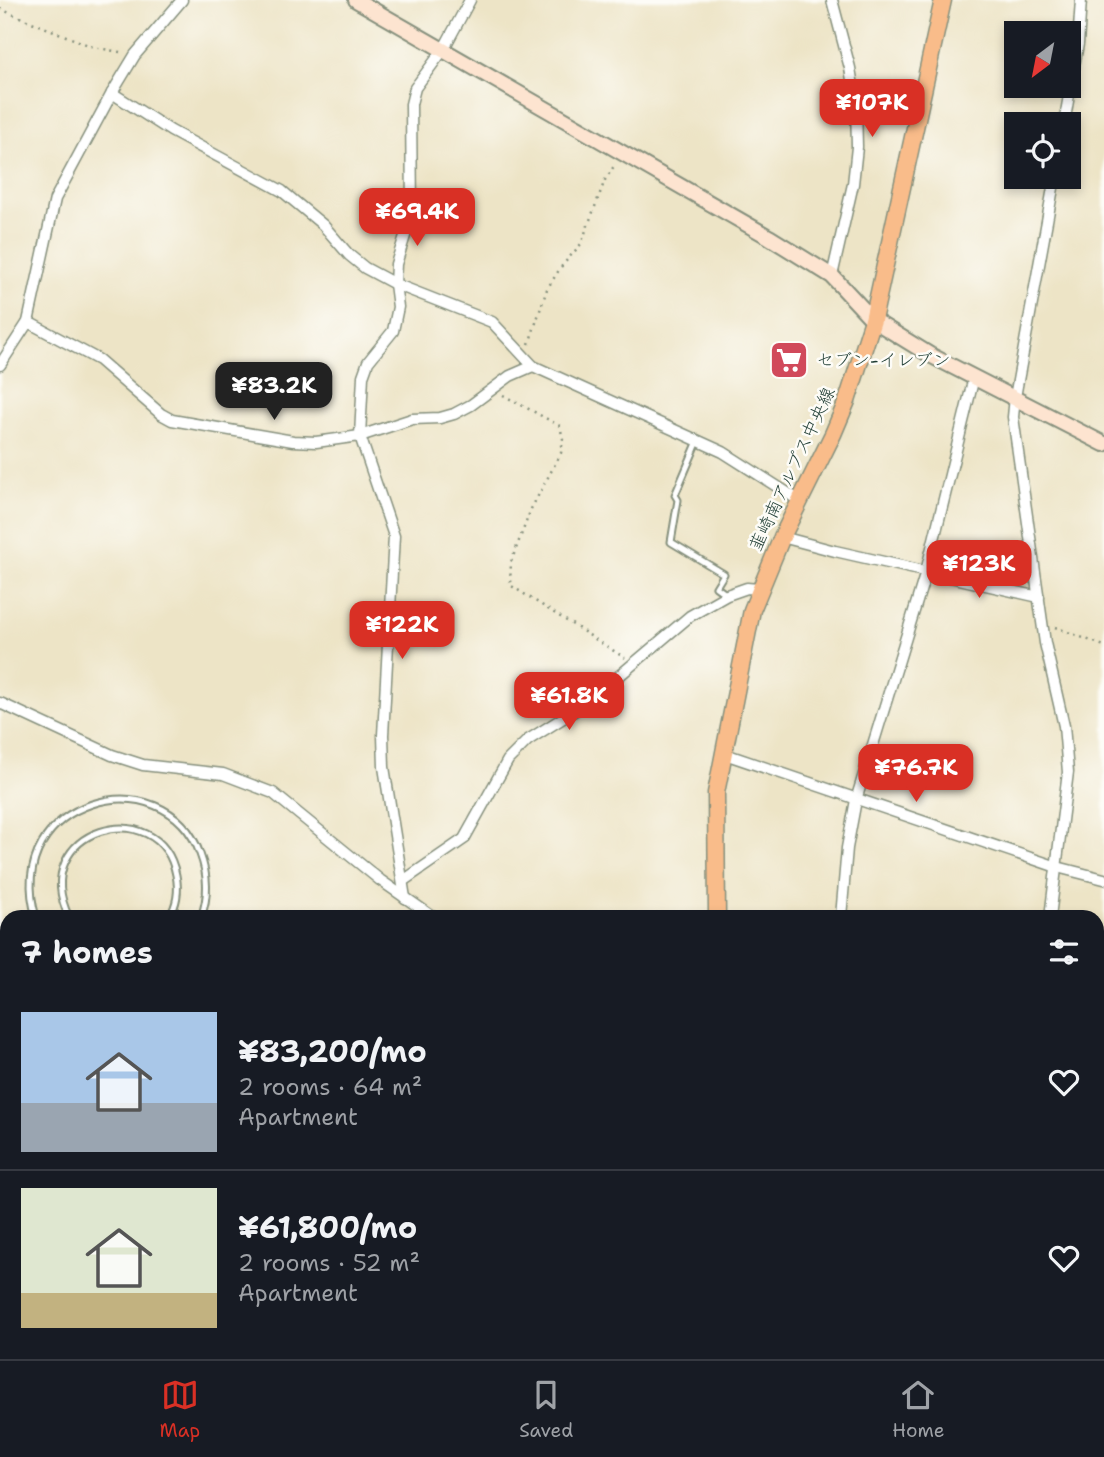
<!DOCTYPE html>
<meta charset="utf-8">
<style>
:root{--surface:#171b24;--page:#242831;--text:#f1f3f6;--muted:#9ea1a6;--line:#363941;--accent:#d93025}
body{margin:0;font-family:"Shantell Sans","Klee One",sans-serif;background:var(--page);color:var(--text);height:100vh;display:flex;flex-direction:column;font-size:26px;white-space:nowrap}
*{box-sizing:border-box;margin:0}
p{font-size:23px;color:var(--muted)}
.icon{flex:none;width:38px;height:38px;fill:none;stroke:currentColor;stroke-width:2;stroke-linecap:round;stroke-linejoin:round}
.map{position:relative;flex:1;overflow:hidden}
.side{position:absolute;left:0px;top:910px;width:1104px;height:450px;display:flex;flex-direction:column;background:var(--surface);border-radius:21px 21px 0 0;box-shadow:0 4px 10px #0003}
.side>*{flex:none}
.needle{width:46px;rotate:212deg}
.fabs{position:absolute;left:1004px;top:21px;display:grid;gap:14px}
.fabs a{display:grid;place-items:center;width:77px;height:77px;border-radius:0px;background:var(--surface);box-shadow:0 4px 10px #0003;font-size:35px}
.price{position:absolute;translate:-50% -60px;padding:0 16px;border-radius:14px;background:var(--accent);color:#fff;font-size:23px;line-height:46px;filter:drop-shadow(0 2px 4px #0008)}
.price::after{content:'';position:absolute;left:50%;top:42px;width:21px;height:16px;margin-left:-10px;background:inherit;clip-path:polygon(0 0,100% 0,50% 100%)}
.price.active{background:#222;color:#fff}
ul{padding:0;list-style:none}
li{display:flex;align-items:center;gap:21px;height:175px;padding:0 21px}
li+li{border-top:2px solid var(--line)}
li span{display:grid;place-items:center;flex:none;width:196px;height:140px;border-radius:0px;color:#555}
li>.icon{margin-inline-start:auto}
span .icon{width:84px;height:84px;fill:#fffc;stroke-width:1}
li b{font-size:30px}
h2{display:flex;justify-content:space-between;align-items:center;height:84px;padding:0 21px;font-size:30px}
.menu{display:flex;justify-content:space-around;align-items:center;height:98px;border-top:2px solid var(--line);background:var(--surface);font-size:19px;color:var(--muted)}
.menu a{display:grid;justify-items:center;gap:4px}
.menu .active{color:var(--accent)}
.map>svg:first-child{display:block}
</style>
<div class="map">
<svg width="1104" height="1359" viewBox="0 0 1104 1359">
<rect width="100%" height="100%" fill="#fdfcf7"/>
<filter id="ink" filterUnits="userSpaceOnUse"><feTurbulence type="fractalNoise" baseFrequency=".0143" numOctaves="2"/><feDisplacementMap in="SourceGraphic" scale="14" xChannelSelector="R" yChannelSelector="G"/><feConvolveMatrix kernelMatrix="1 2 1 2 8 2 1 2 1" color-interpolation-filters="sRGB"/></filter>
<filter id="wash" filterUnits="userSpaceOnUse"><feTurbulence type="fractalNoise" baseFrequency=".00686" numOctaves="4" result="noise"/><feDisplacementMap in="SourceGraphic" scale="28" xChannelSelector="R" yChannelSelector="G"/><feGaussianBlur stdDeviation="1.57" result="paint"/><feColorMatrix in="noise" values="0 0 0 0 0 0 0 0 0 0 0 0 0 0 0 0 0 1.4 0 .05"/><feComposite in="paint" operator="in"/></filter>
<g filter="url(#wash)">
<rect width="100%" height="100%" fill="#ede4c6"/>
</g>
<g filter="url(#ink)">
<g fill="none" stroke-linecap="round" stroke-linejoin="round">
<!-- lane casing -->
<g stroke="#86907d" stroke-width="9">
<g id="lane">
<polyline points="698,441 675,495 678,500 671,542 724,574 716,587 727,595"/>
<path d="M 36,917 C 1,799 165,755 200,854 C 208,875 209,896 201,917"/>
<path d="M 69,917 C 26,829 160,791 176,875 C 179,890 177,905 169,917"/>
<polyline points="0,1135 7,1092"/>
<polyline points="6,1279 7,1301"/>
<polyline points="0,1296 5,1282"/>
<polyline points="10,1353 10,1359"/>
<polyline points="77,1359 77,1353"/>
<polyline points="228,1359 228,1353"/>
<polyline points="503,1359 503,1353"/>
</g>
</g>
<!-- street casing -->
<g stroke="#86907d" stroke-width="13">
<g id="street">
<polyline points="832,0 850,68 856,104 857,147 853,184 832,276"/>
<polyline points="112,93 171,131 282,191 323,225 349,255 365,268 395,284 492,322 533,366 723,452 800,501"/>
<polyline points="1064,124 1078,44 1081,0"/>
<polyline points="28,322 99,360 161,414 172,420 293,441 316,442 360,436 412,419 440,418 454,414 471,405 510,376 533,366"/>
<polyline points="0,365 28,322 55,199 112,93 135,55 182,0"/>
<polyline points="782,537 835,551 1039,597"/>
<polyline points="0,703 112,755 143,765 223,774 273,793 380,880 433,917"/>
<polyline points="722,753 1057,867 1104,879"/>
<polyline points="403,881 464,839 508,760 528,740 587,703 690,616 727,595 747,588 758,589"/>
<polyline points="405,898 384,767 383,735 394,536 360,436 363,376 368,362 393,331 398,307 395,284 396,264 412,214 411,104 415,88 443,50 470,0"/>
<polyline points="841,917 847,848 856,800 926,572 974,377"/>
<polyline points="1050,917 1068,772 1064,726 1045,643 1013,417 1015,397 1055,177"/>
<polyline points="1097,1060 1104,1061"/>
<polyline points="899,1359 901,1353"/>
</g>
</g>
<!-- secondary casing -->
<g stroke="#86907d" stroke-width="18">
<polyline id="secondary" points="356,0 769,237 832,276 873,320 930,355 1104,444"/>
</g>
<!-- primary casing -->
<g stroke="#86907d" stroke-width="19">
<g id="primary">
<polyline points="717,917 716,793 752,610 782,537 833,434 847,401 873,320 943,0"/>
<polyline points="719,1353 720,1359"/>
</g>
</g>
<!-- path -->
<g stroke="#86907d" stroke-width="2.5" stroke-dasharray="2 5" stroke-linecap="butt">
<polyline points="0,9 93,47 125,53"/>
<polyline points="529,344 547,289 561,267 581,244 605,180 616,163"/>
<polyline points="503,395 560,426 563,439 561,453 531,509 511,562 510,585 625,658"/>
<polyline points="1055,627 1104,646"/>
<polyline points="1097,1201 1104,1184"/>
<polyline points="1097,1321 1104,1321"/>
<polyline points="1074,1359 1075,1353"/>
</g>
<!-- lane -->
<use href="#lane" stroke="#fff" stroke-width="5"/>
<!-- street -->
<use href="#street" stroke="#fff" stroke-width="10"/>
<!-- secondary -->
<use href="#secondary" stroke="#fde4d0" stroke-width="14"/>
<!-- primary -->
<use href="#primary" stroke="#f9bc8a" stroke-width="16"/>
</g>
</g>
<!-- icons -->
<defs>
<g id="supermarket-square" transform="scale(2.0125)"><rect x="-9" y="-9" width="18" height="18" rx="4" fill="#d1495b" stroke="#fdfcf7"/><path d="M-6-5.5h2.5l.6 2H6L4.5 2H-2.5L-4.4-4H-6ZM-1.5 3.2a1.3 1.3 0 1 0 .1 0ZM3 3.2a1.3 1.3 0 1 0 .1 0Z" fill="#fff"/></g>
</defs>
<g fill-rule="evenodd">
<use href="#supermarket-square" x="789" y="360"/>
</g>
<g text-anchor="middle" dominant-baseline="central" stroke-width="5" stroke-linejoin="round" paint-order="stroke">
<!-- poi labels -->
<g font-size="18" fill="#1f3d34" stroke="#fdfcf7" text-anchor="start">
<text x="816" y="360">セブン-イレブン</text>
</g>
<!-- street labels -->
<g font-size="18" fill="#1f3d34" stroke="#fdfcf7">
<text transform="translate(792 469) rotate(-65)">韮崎南アルプス中央線</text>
</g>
</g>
</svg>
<div class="fabs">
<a><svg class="needle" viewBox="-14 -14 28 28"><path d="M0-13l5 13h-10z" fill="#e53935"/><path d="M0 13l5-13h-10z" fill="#9ea1a6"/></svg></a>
<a><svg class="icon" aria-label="locate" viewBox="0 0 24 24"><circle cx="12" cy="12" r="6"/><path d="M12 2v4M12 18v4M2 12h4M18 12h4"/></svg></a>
</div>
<b class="price" style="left:872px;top:139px">¥107K</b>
<b class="price" style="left:417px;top:248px">¥69.4K</b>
<b class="price active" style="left:274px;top:422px">¥83.2K</b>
<b class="price" style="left:979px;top:600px">¥123K</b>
<b class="price" style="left:402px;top:661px">¥122K</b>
<b class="price" style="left:569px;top:732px">¥61.8K</b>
<b class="price" style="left:916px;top:804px">¥76.7K</b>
<section class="side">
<h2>7 homes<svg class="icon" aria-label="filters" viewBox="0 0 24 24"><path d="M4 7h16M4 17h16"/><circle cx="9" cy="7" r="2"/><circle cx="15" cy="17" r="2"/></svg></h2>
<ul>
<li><span style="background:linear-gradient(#a9c7e8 65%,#9aa5b1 0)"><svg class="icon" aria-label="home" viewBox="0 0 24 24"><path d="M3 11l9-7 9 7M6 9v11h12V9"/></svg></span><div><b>¥83,200/mo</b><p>2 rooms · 64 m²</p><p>Apartment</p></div><svg class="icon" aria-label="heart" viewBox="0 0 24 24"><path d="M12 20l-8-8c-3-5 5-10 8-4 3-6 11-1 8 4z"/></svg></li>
<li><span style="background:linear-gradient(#dfe7d0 75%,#c2b280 0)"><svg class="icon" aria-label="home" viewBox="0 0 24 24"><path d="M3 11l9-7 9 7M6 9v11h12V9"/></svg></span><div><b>¥61,800/mo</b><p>2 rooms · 52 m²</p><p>Apartment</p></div><svg class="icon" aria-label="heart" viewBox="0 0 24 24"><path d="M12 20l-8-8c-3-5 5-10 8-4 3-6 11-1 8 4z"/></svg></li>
</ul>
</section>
</div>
<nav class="menu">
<a class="active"><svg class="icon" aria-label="map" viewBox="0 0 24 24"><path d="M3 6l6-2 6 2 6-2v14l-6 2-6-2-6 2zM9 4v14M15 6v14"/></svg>Map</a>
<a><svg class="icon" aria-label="saved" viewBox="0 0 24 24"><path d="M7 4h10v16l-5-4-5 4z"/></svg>Saved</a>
<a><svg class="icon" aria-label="home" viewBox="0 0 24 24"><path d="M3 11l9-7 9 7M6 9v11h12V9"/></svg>Home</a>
</nav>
